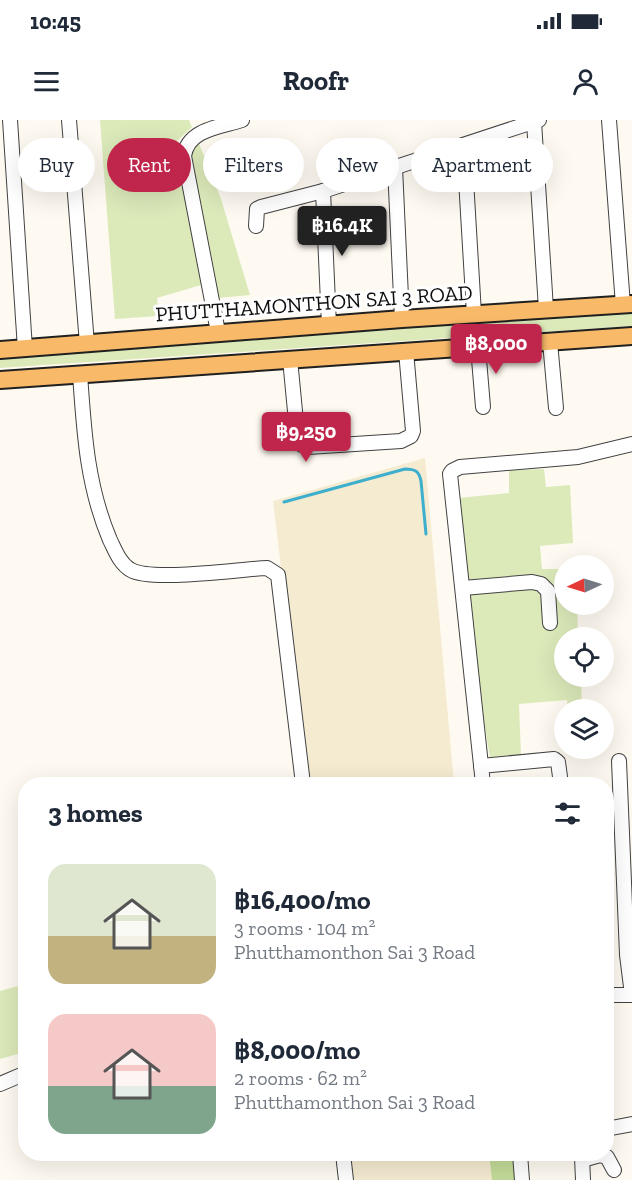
<!DOCTYPE html>
<meta charset="utf-8">
<style>
:root{--surface:#fff;--page:#f2f2f3;--text:#1f2937;--muted:#747a83;--accent:#c0264b}
body{margin:0;font-family:"Zilla Slab",serif;background:var(--page);color:var(--text);height:100vh;display:flex;flex-direction:column;font-size:22px;white-space:nowrap}
*{box-sizing:border-box;margin:0}
p{font-size:20px;color:var(--muted)}
.icon{flex:none;width:33px;height:33px;fill:none;stroke:currentColor;stroke-width:2;stroke-linecap:round;stroke-linejoin:round}
.map{position:relative;flex:1;overflow:hidden}
.details{position:absolute;left:18px;top:657px;width:596px;height:384px;display:flex;flex-direction:column;background:var(--surface);border-radius:24px;box-shadow:0 6px 24px #0002}
.details>*{flex:none}
.banner{position:absolute;left:18px;top:18px;width:597px;height:54px;display:flex;gap:12px}
.needle{width:39px;rotate:266deg}
.tools{position:absolute;left:554px;top:435px;display:grid;gap:12px}
.tools a{display:grid;place-items:center;width:60px;height:60px;border-radius:50%;background:var(--surface);box-shadow:0 6px 24px #0002;font-size:30px}
.price{position:absolute;translate:-50% -51px;padding:0 14px;border-radius:6px;background:var(--accent);color:#fff;font-size:20px;line-height:39px;filter:drop-shadow(0 2px 3px #0008)}
.price::after{content:'';position:absolute;left:50%;top:36px;width:18px;height:14px;margin-left:-9px;background:inherit;clip-path:polygon(0 0,100% 0,50% 100%)}
.price.on{background:#222;color:#fff}
ul{padding:0;list-style:none}
li{display:flex;align-items:center;gap:18px;height:150px;padding:0 30px}
li span{display:grid;place-items:center;flex:none;width:168px;height:120px;border-radius:18px;color:#555}
li>.icon{margin-inline-start:auto}
span .icon{width:72px;height:72px;fill:#fffc;stroke-width:1}
li b{font-size:26px}
h2{display:flex;justify-content:space-between;align-items:center;height:72px;padding:0 30px;font-size:26px}
.chip{padding:0 21px;border-radius:27px;background:var(--surface);box-shadow:0 6px 24px #0002;font-size:21px;line-height:54px}
.chip.on{background:var(--accent);color:#fff}
.status{display:flex;justify-content:space-between;align-items:center;height:42px;padding:0 30px;background:var(--surface);direction:ltr}
.status svg{height:16px;fill:currentColor}
header{display:flex;justify-content:space-between;align-items:center;height:78px;padding:0 30px;background:var(--surface);font-size:27px;font-weight:700}
.map>svg:first-child{display:block}
</style>
<div class="status"><b>10:45</b><svg viewBox="0 0 49 12"><path d="M0 12V9h3v3zM5 12V6h3v6zM10 12V3h3v9zM15 12V0h3v12zM26 1h20v11H26zM47 4h2v5h-2z"/></svg></div>
<header><svg class="icon" aria-label="menu" viewBox="0 0 24 24"><path d="M4 6h16M4 12h16M4 18h16"/></svg>Roofr<svg class="icon" aria-label="person" viewBox="0 0 24 24"><circle cx="12" cy="8" r="4"/><path d="M4 21q1-7 8-7t8 7"/></svg></header>
<div class="map">
<svg width="632" height="1060" viewBox="0 0 632 1060">
<rect width="100%" height="100%" fill="#fffaf1"/>
<!-- farmland -->
<g fill="#f5ebd1">
<polygon points="425,338 454,664 307,664 273,381"/>
<polygon points="350,1034 489,1034 492,1060 354,1060"/>
</g>
<!-- green -->
<g fill="#dceaba">
<polygon points="100,0 189,0 192,7 176,22 201,165 157,178 159,196 115,199"/>
<polygon points="198,21 221,79 250,175 219,178 188,33"/>
<polygon points="632,190 632,206 0,248 0,234"/>
<polygon points="544,349 546,367 570,365 573,423 540,426 542,449 564,449 564,484 577,485 578,517 564,518 564,556 581,557 582,589 568,589 567,580 519,584 521,635 490,638 481,583 458,378 509,373 509,350"/>
<polygon points="25,864 25,932 0,939 0,871"/>
</g>
<!-- forest -->
<polygon fill="#c3db99" points="489,1034 515,1034 517,1060 492,1060"/>
<g fill="none" stroke-linecap="round" stroke-linejoin="round">
<!-- stream -->
<path stroke="#3dafcd" stroke-width="3" d="M 284,382 L 405,349 C 415,349 419,351 421,361 L 426,414"/>
<!-- minor casing -->
<g stroke="#424242" stroke-width="16">
<g id="minor">
<polyline points="10,0 25,229"/>
<polyline points="69,0 87,224"/>
<polyline points="609,0 623,185"/>
<polyline points="534,2 546,189"/>
<polyline points="464,26 474,194"/>
<polyline points="395,47 402,199"/>
<polyline points="323,71 329,205"/>
<polyline points="256,106 257,89 261,87 323,71 539,0"/>
<path d="M 218,212 L 184,36 C 188,9 220,7 242,0"/>
<polyline points="550,222 556,288"/>
<polyline points="478,227 483,287"/>
<polyline points="290,239 297,312 302,325 308,327 401,321 411,316 413,311 406,231"/>
<path d="M 80,254 C 84,312 87,366 110,420 C 115,430 120,444 131,450 C 152,462 240,449 267,448 L 278,455 L 303,664"/>
<polyline points="463,468 532,462 541,464 548,471 550,503"/>
<polyline points="619,641 627,835 632,875"/>
<polyline points="481,646 554,639 558,642 561,664"/>
<polyline points="483,664 450,354 452,351 460,347 578,337 632,324"/>
<polyline points="606,875 632,875"/>
<polyline points="0,964 26,953"/>
<polyline points="606,1009 632,1004"/>
<polyline points="343,1034 346,1060"/>
<polyline points="520,1034 522,1060"/>
<polyline points="581,1034 586,1039 600,1035 607,1037 614,1050"/>
<polyline points="582,1037 583,1060"/>
</g>
</g>
<!-- major casing -->
<g stroke="#202020" stroke-width="20">
<g id="major">
<polyline points="0,230 402,199 632,184"/>
<polyline points="0,260 632,216"/>
</g>
</g>
<!-- minor -->
<use href="#minor" stroke="#fff" stroke-width="14"/>
<!-- major -->
<use href="#major" stroke="#f8b968" stroke-width="16"/>
</g>
<g text-anchor="middle" dominant-baseline="central" stroke-width="6" stroke-linejoin="round" paint-order="stroke">
<!-- street labels -->
<g font-size="21" fill="#0f0f0f" stroke="#fff">
<text transform="translate(314 183) rotate(-4)">PHUTTHAMONTHON SAI 3 ROAD</text>
</g>
</g>
</svg>
<div class="tools">
<a><svg class="needle" viewBox="-14 -14 28 28"><path d="M0-13l5 13h-10z" fill="#e53935"/><path d="M0 13l5-13h-10z" fill="#747a83"/></svg></a>
<a><svg class="icon" aria-label="locate" viewBox="0 0 24 24"><circle cx="12" cy="12" r="6"/><path d="M12 2v4M12 18v4M2 12h4M18 12h4"/></svg></a>
<a><svg class="icon" aria-label="layers" viewBox="0 0 24 24"><path d="M12 4l9 5-9 5-9-5zM3 14l9 5 9-5"/></svg></a>
</div>
<b class="price on" style="left:342px;top:137px">฿16.4K</b>
<b class="price" style="left:496px;top:255px">฿8,000</b>
<b class="price" style="left:306px;top:343px">฿9,250</b>
<div class="banner">
<a class="chip">Buy</a>
<a class="chip on">Rent</a>
<a class="chip">Filters</a>
<a class="chip">New</a>
<a class="chip">Apartment</a>
</div>
<section class="details">
<h2>3 homes<svg class="icon" aria-label="filters" viewBox="0 0 24 24"><path d="M4 7h16M4 17h16"/><circle cx="9" cy="7" r="2"/><circle cx="15" cy="17" r="2"/></svg></h2>
<ul>
<li><span style="background:linear-gradient(#dfe7d0 60%,#c2b280 0)"><svg class="icon" aria-label="home" viewBox="0 0 24 24"><path d="M3 11l9-7 9 7M6 9v11h12V9"/></svg></span><div><b>฿16,400/mo</b><p>3 rooms · 104 m²</p><p>Phutthamonthon Sai 3 Road</p></div></li>
<li><span style="background:linear-gradient(#f6c9c9 60%,#7fa58c 0)"><svg class="icon" aria-label="home" viewBox="0 0 24 24"><path d="M3 11l9-7 9 7M6 9v11h12V9"/></svg></span><div><b>฿8,000/mo</b><p>2 rooms · 62 m²</p><p>Phutthamonthon Sai 3 Road</p></div></li>
</ul>
</section>
</div>
